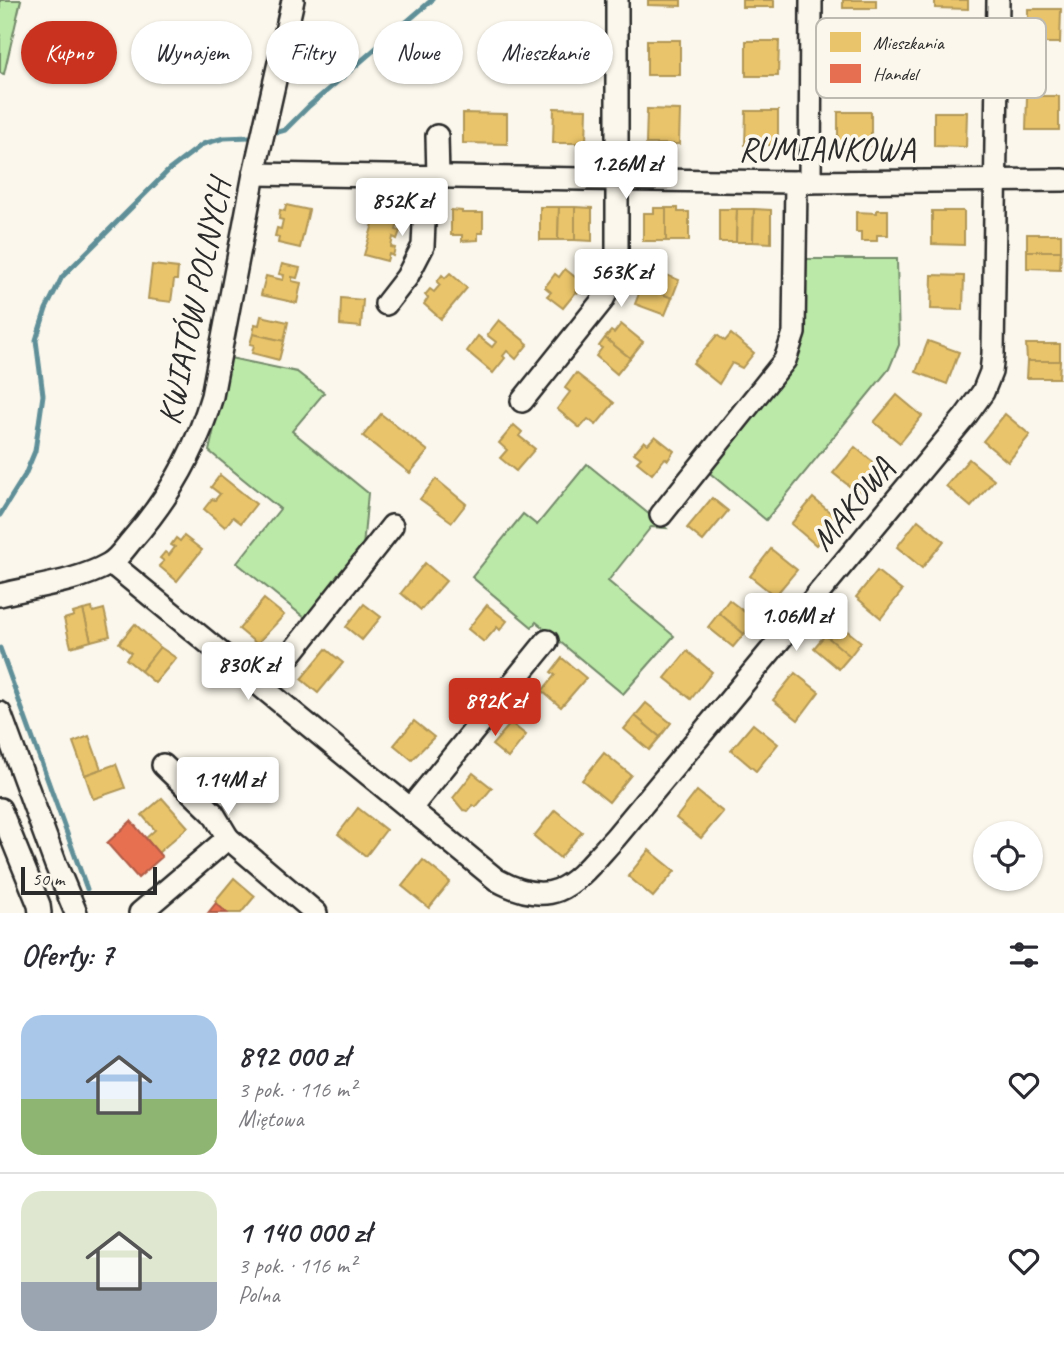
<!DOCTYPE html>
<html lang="pl">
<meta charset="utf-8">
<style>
:root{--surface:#fff;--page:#f7f7f7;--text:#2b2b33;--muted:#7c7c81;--line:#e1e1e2;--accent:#c8321e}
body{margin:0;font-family:Caveat,sans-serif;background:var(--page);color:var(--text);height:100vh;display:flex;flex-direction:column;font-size:26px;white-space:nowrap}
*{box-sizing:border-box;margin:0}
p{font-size:23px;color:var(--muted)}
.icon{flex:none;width:38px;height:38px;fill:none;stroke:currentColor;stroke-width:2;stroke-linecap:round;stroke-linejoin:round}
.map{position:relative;height:913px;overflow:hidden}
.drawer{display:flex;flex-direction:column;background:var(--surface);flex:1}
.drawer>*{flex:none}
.banner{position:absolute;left:21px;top:21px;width:700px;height:63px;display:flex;gap:14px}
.fabs{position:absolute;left:973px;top:821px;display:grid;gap:14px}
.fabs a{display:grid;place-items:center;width:70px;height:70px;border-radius:50%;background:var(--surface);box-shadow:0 2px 5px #0004;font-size:35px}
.scale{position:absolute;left:21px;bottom:18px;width:136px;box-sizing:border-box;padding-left:7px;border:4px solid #2b2b2b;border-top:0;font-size:19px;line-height:24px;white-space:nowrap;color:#2b2b2b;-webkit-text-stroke:5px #fbf7ec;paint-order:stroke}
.price{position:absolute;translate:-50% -60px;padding:0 16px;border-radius:7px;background:#fff;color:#222;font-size:23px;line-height:46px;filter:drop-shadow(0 2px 4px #0008)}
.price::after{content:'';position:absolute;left:50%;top:42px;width:21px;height:16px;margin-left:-10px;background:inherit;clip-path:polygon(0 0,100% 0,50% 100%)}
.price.selected{background:var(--accent);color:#fff}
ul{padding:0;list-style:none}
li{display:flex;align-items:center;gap:21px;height:175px;padding:0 21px}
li+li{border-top:2px solid var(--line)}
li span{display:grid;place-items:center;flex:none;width:196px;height:140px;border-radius:21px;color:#555}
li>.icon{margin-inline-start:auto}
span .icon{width:84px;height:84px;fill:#fffc;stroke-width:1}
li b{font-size:30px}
h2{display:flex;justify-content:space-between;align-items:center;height:84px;padding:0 21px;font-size:30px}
.pill{padding:0 24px;border-radius:32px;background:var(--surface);box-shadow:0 2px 5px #0004;font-size:24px;line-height:63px}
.pill.selected{background:var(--accent);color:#fff}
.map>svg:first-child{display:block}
</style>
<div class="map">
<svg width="1064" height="913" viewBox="0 0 1064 913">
<rect width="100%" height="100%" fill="#fbf7ec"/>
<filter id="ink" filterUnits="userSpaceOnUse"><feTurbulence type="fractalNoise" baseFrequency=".0143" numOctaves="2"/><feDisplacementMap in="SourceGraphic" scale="14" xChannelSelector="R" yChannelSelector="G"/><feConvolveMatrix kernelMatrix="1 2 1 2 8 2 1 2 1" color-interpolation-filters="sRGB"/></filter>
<g filter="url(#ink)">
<!-- green -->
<g fill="#bbe9a8" stroke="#738a6a" stroke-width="2">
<polygon points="0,0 21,0 4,74 0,73"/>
<polygon points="805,259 897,259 899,345 889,369 766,520 705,469 792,364"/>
<polygon points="230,358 297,372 324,393 292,431 368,493 363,547 305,618 237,563 280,509 209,451"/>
<polygon points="587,464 666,528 651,527 608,581 674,636 623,694 536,622 532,627 472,577 523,514 537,525"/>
</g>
<!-- homes -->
<g fill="#e9c46a" stroke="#b09657" stroke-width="2">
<polygon points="648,0 681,0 681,6 648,5"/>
<rect x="742" y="0" width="32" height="7"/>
<rect x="843" y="0" width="33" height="8"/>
<polygon points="935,0 968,0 968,9 935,8"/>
<polygon points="1028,9 1061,9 1060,43 1028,43"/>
<polygon points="554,39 587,40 587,74 554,74"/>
<rect x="647" y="40" width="33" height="35"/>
<polygon points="746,41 779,41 778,76 746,76"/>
<polygon points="1027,96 1059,96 1059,130 1026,130"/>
<polygon points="554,108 587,109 586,143 553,143"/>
<polygon points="647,109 680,110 679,144 646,144"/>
<polygon points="746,111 778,111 778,145 745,145"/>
<rect x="838" y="112" width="33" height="34"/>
<polygon points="934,112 967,112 966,147 934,146"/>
<polygon points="463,113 507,114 507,144 463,143"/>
<polygon points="286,205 309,210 300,248 278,243 279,237 275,236 277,228 281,229 283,220 279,219 280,210 285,211"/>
<polygon points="540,207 559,207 558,240 540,240"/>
<polygon points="559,207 575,207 575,240 558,240"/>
<polygon points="575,207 592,208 592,241 575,240"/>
<polygon points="654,208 666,208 666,241 643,241 643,213 654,213"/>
<polygon points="666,208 678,208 678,212 689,212 689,241 666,241"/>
<polygon points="719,209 737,209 736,242 719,242"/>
<polygon points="737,209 754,209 753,242 736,242"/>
<polygon points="754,209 771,210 771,243 753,242"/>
<polygon points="451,210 462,211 462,213 483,213 483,233 478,233 478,240 462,241 462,235 451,235"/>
<polygon points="877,210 888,210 888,235 877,235 877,241 861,241 861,232 856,232 856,212 877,213"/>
<polygon points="932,211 964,211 964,245 932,244"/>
<polygon points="375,217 398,223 396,230 400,231 397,239 393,237 391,247 395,248 393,256 389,254 387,261 364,255"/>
<rect x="1027" y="234" width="34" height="17"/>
<polygon points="1027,251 1061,251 1060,269 1027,268"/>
<polygon points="282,264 300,268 297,278 292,277 292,281 301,283 297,303 261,295 266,276 283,280 284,275 279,274"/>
<polygon points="152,265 178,268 177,280 174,280 171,302 148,299"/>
<polygon points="649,268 679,280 672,298 642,286"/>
<polygon points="565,269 585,285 578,293 576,292 563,308 547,296 551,292 545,287 555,274 559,277"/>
<polygon points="450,273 467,288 441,319 424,304 428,298 425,295 430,289 434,292 440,285 437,282 442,275 445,278"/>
<polygon points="932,275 964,276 963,310 931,309"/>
<polygon points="642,286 672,298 665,315 635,304"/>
<polygon points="341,298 363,300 361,327 340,325"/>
<polygon points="261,316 288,322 284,341 253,334 255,324 259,325"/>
<polygon points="499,320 528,344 516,359 507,351 503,356 505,358 493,373 467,351 478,336 492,347 496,342 487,335"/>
<polygon points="621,324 643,342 630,358 605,338 611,331 614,333"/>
<polygon points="253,334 284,341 279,360 252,353 254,345 250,344"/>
<polygon points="731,334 754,353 742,368 732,363 719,384 693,363 717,335 725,341"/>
<polygon points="605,338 630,358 617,374 596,356 602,348 599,346"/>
<polygon points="928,341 959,352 947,384 916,372"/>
<polygon points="1026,344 1060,344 1060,361 1027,361"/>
<polygon points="1027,361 1060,361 1059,378 1026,378"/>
<polygon points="576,373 614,403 596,425 588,419 580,428 557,409 570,392 565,388"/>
<polygon points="897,395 922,416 900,443 874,422"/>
<polygon points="381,414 428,451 410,473 363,436"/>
<polygon points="1005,414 1030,435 1008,462 983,441"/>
<polygon points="514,425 522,432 519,436 535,449 516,471 500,458 507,450 499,443"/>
<polygon points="655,436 674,451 668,460 665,458 652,474 637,462 641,458 634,453 644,441 648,444"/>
<polygon points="855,447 879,467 858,493 833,473"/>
<polygon points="969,459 994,480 971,507 946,486"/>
<polygon points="220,475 256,504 241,523 233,517 225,527 204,509 212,499 215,500 220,494 211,487"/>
<polygon points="436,479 466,504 452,522 420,499"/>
<polygon points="712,498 728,511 703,541 687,528"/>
<polygon points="813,498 838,519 816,545 791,524"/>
<polygon points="918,520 944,541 922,568 897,547"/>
<polygon points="184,536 202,550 177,581 159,566 164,561 160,558 165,552 169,555 175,547 171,545 176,538 180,541"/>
<polygon points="771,549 797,570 775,596 750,576"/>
<polygon points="425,563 446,581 421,610 401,593"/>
<polygon points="877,571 902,591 881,618 856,597"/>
<polygon points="264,599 284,615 257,644 239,629"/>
<polygon points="729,600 755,620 744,634 719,613"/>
<polygon points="364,604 381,617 362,640 346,627"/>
<polygon points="487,605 507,621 500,630 497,627 484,642 468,629"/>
<polygon points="92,608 93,612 104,609 110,636 91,641 83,610"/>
<polygon points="83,610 91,641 71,647 64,619 74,616 73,613"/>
<polygon points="719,613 744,634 733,647 708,627"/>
<polygon points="836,622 861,642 850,656 825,635"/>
<polygon points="135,624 160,647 141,671 126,659 131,653 119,643"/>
<polygon points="825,635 850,656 839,669 814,648"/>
<polygon points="160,647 176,658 155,683 141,671"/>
<polygon points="326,649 343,663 318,693 301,679"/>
<polygon points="687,651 712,672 691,699 665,678"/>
<polygon points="562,658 586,678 561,707 542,691 555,675 551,672"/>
<polygon points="795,673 819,692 798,720 773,700"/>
<polygon points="646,703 671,723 660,737 635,716"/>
<polygon points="635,716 660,737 649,750 624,729"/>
<polygon points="414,721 434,737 412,760 394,745"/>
<polygon points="511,723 526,735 508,758 492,745"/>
<polygon points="753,724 778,744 756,771 731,750"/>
<polygon points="89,736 101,769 85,775 73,742"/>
<polygon points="604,753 631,775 609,802 582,780"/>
<polygon points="116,764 125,788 93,799 85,775"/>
<polygon points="473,773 492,788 476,807 473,805 468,811 463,810 453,798"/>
<polygon points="697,791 723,812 701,838 676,818"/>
<polygon points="162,798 188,827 158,853 146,838 155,830 142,815"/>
<polygon points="358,808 386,830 366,856 338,834"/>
<polygon points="555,810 582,832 560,858 534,836"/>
<polygon points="649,850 675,871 653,897 628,876"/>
<polygon points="423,860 450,882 429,908 402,886"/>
<polygon points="234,878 255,896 241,913 212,913 219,905 215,901"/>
</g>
<!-- shops -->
<g fill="#e76f51" stroke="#af5b46" stroke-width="2">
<polygon points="131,821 162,857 138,878 107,843"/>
<polygon points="216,903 227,913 208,913"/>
</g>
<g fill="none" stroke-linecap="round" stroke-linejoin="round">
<!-- stream -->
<g stroke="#5f8f98" stroke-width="5">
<polyline points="278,132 285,130 309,106 432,0"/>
<polyline points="0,515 25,475 35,451 43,395 36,340 46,309 62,277 169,170 203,144 224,138 250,137"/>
<polyline points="0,648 87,889"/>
</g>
<!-- minor casing -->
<g stroke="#2b2b2b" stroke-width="26">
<g id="minor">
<polyline points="437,136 438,177"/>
<polyline points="254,174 796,182 1064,180"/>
<polyline points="810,182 811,0"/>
<polyline points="386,304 407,277 423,246 426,177"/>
<polyline points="522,401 602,301 617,271 617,0"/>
<polyline points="661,515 785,360 794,333 796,182"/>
<path d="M 111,563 L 497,880 C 558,913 576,880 615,838 L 965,417 L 983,392 L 991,372 L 993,354 L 998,0"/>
<path d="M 0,595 C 36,586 77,582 109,564 C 118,559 125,548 131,541 C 169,498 196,451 212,396 L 254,174 L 293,0"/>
<polyline points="264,688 392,526"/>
<polyline points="0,713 56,865 76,913"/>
<polyline points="163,765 213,813 228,838"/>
<polyline points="0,809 39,905 40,913"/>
<polyline points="410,809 547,641"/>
<polyline points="140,913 228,838 316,913"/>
</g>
</g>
<!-- minor -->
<use href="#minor" stroke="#fbf7ec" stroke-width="21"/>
</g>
</g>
<g text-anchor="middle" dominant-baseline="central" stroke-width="7" stroke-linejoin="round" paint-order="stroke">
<!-- street labels -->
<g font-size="33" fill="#2b2b2b" stroke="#fbf7ec">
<text x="827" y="149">RUMIANKOWA</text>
<text transform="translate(194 302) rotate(-78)">KWIATÓW POLNYCH</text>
<text transform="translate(852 504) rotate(-50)">MAKOWA</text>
</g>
</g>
<!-- legend -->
<rect x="816" y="18" width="230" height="80" rx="10" fill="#fbf7ec" stroke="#bdbab2" stroke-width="2"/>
<rect x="830" y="32" width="31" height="20" fill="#e9c46a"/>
<rect x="830" y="64" width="31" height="19" fill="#e76f51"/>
<g font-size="19" fill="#2b2b2b">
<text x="873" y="49">Mieszkania</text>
<text x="873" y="80">Handel</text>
</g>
</svg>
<div class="fabs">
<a><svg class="icon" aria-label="locate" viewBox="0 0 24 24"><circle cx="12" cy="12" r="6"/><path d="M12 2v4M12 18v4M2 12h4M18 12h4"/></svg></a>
</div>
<div class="scale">50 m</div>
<b class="price" style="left:626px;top:201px">1.26M zł</b>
<b class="price" style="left:402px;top:238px">852K zł</b>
<b class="price" style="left:621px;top:309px">563K zł</b>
<b class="price" style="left:796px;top:653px">1.06M zł</b>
<b class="price" style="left:248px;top:702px">830K zł</b>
<b class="price selected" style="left:495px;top:738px">892K zł</b>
<b class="price" style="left:228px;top:817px">1.14M zł</b>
<div class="banner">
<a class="pill selected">Kupno</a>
<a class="pill">Wynajem</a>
<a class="pill">Filtry</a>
<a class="pill">Nowe</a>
<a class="pill">Mieszkanie</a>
</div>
</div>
<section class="drawer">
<h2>Oferty: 7<svg class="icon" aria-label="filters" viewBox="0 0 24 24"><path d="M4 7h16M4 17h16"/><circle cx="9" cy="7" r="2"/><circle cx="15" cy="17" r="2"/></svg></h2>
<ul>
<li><span style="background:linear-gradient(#a9c7e8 60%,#8fb573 0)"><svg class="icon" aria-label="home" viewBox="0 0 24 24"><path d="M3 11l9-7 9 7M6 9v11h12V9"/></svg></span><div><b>892 000 zł</b><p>3 pok. · 116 m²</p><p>Miętowa</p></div><svg class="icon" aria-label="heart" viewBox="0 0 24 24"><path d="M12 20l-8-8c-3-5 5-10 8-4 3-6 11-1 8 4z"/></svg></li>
<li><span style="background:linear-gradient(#dfe7d0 65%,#9aa5b1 0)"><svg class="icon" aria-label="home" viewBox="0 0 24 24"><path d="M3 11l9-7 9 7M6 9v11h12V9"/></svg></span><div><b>1 140 000 zł</b><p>3 pok. · 116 m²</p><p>Polna</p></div><svg class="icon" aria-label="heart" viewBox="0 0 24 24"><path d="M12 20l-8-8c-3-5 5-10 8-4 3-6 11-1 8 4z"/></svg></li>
</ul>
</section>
